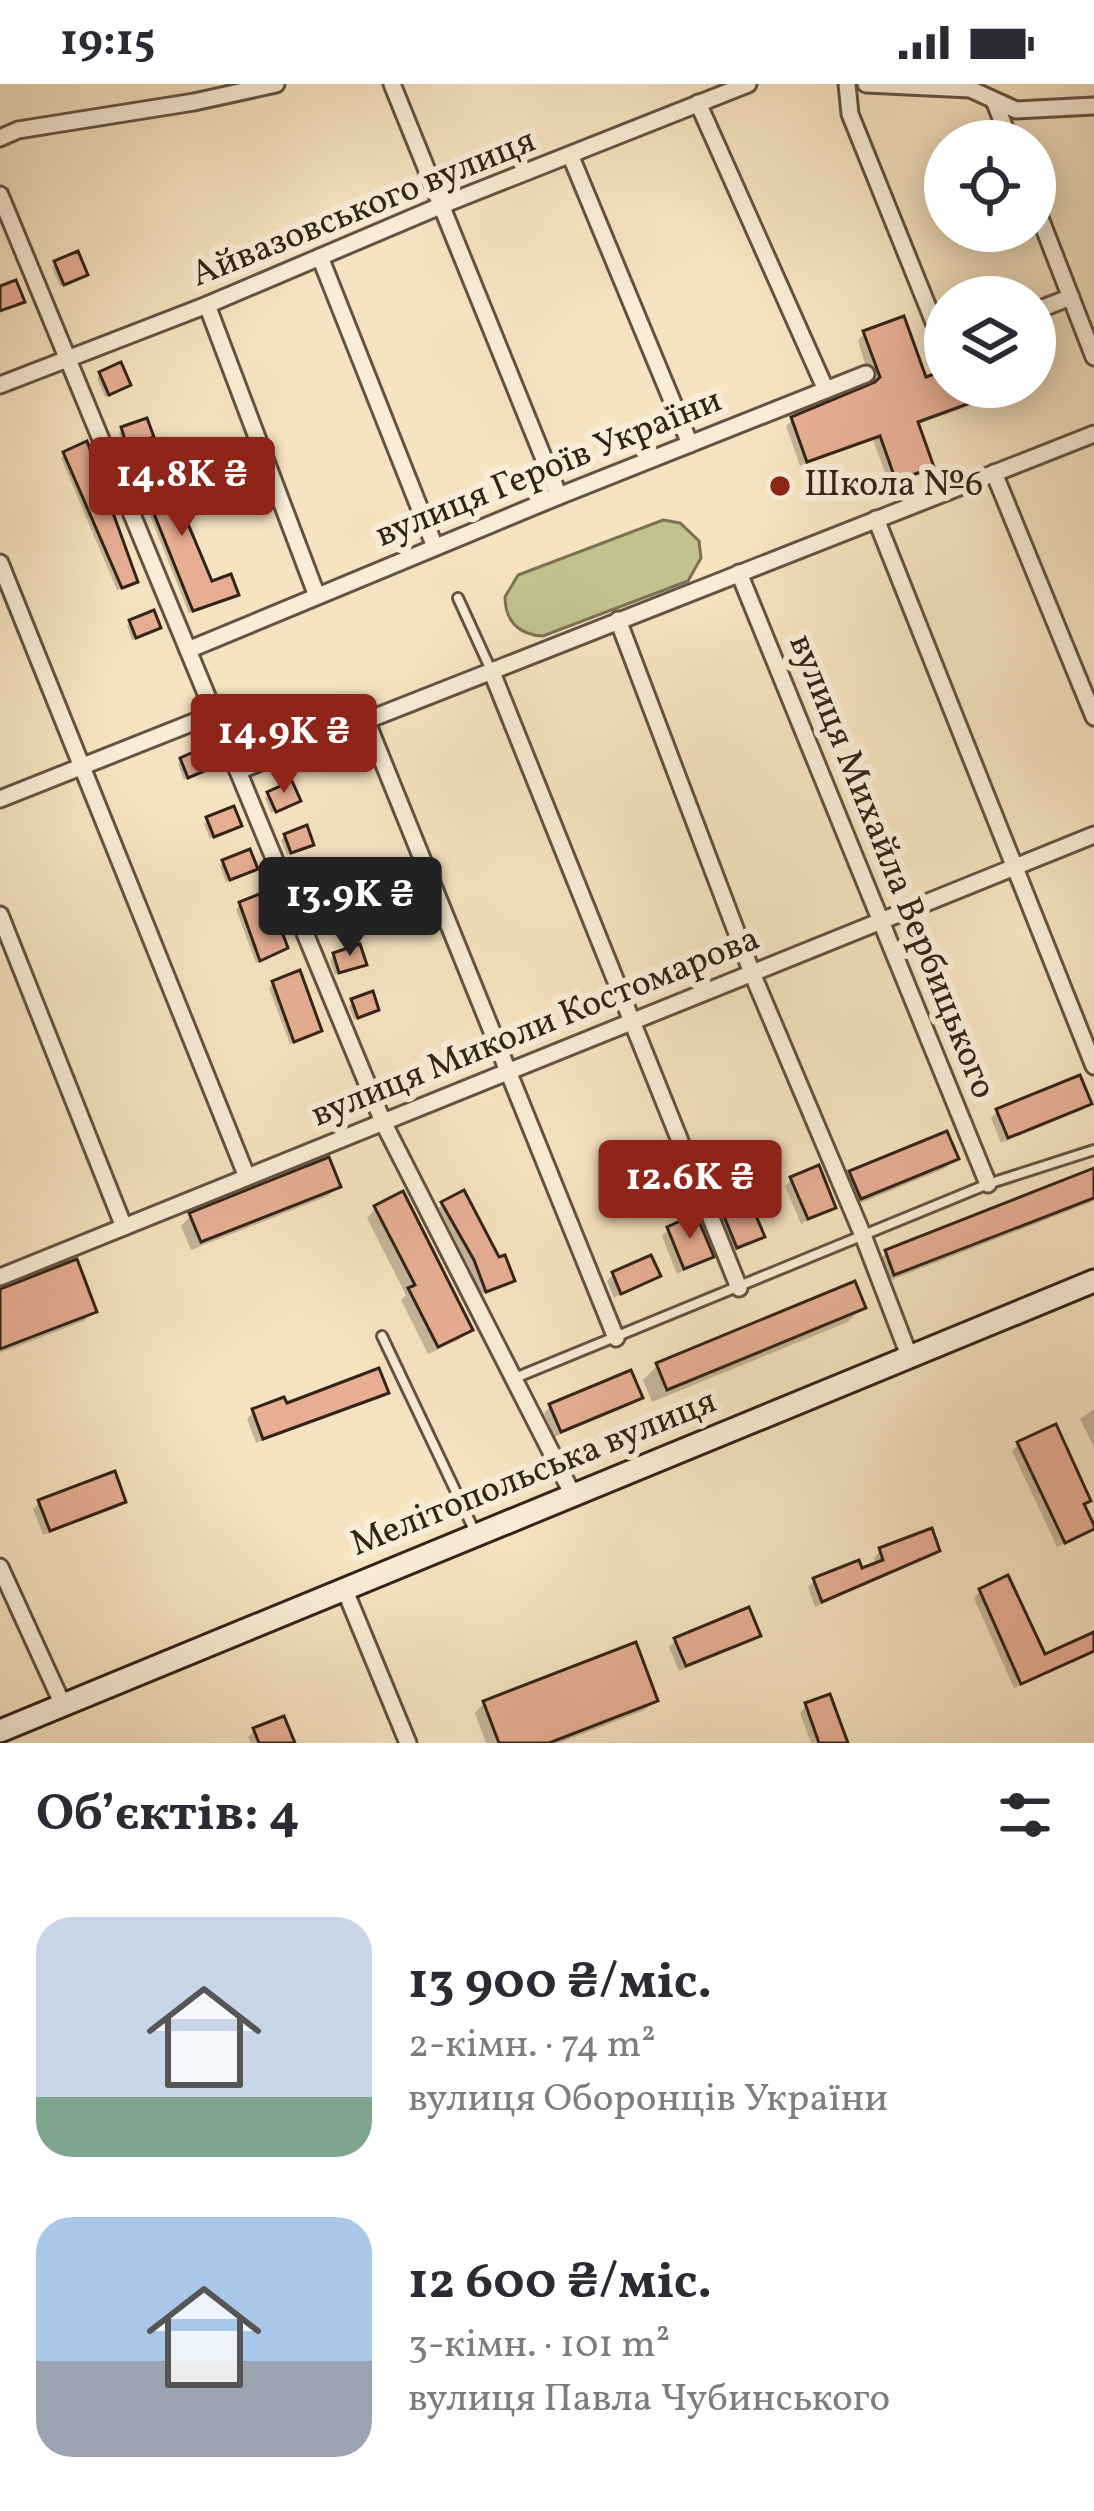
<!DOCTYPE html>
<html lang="uk">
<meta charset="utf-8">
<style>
:root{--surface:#fff;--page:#f7f7f7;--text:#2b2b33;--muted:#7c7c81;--accent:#8f2418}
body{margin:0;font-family:Vollkorn,serif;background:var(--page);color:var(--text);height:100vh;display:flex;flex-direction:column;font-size:45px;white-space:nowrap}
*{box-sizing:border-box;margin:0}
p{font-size:39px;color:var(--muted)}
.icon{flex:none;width:66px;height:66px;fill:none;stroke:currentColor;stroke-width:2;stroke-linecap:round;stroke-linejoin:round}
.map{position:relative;height:1659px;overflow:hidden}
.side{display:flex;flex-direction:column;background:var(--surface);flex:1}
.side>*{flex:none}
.fabs{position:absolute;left:924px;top:36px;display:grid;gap:24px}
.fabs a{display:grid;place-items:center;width:132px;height:132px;border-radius:50%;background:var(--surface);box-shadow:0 6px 30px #0003;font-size:60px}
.price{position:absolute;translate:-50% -102px;padding:0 27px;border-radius:12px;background:var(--accent);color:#fff;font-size:39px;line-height:78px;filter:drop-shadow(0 3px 6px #0008)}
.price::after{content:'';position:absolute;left:50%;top:72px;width:36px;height:27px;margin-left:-18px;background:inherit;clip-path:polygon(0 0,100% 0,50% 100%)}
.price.current{background:#222;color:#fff}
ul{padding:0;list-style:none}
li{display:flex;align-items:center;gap:36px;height:300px;padding:0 36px}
li span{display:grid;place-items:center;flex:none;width:336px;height:240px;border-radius:36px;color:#555}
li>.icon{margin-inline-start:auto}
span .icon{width:144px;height:144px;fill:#fffc;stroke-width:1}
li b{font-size:51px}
h2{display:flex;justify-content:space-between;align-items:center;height:144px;padding:0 36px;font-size:51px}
.status{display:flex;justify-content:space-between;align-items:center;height:84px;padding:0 60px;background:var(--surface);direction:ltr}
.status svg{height:33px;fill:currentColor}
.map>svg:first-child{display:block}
</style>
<div class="status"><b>19:15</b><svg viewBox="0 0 49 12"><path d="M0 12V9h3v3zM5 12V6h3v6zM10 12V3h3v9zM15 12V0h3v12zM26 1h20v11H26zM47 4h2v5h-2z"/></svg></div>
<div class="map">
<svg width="1094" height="1659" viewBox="0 0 1094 1659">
<rect width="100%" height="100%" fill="#f6e3c1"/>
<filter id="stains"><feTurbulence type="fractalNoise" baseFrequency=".00167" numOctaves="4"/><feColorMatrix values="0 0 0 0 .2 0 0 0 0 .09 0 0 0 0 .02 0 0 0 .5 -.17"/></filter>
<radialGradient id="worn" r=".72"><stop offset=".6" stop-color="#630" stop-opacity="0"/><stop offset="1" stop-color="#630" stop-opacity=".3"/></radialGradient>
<!-- green -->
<path fill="#c3c18e" stroke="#7b7252" stroke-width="3" d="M 663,436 L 680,439 L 699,457 L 701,474 L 688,497 L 543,552 C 519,551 505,537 505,513 L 518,491 Z"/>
<!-- shadow -->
<g fill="#0003">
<polygon points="56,179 80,194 60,202 52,183"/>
<polygon points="865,249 924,297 945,289 945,303 964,303 970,318 963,324 916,341 931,383 924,389 890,402 873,356 800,382 786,342 793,335 872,304 858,256"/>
<polygon points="101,290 128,301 105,313 97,294"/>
<polygon points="123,345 150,352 123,364 119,349"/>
<polygon points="65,370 135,497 131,501 117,506 61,374"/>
<polygon points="138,388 167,399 210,500 235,510 231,514 189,529 134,392"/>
<polygon points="131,538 158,544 132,556 127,542"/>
<polygon points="182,676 212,682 184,696 178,680"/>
<polygon points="269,710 293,720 271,729 265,714"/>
<polygon points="208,736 239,741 210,755 204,740"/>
<polygon points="285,752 311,760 287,771 281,756"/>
<polygon points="224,778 255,784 226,798 220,782"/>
<polygon points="304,791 328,798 306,808 300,795"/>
<polygon points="240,821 280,867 256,879 236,825"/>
<polygon points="322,835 347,840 322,851 318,839"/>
<polygon points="334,872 363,880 335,891 330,876"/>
<polygon points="273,900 319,946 315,950 290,960 269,904"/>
<polygon points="353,918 376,925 354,936 349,922"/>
<polygon points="1088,1019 1082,1026 1001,1059 991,1034 998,1027"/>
<polygon points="955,1074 946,1084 851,1123 841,1099 850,1090"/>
<polygon points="1094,1088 1094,1117 886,1198 878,1177 886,1169"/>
<polygon points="792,1095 832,1123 801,1140 785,1102"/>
<polygon points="337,1102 328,1112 191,1166 181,1142 191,1132"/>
<polygon points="443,1120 512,1196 508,1200 482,1210 439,1124"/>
<polygon points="720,1122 761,1152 730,1169 714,1129"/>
<polygon points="376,1124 469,1245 460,1255 428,1270 401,1216 406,1211 367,1134"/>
<polygon points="668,1145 710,1173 677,1190 662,1152"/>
<polygon points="613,1191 657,1191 614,1214 607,1197"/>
<polygon points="0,1207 93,1228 84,1237 0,1269"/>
<polygon points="863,1223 848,1238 652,1318 643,1296 658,1281"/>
<polygon points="385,1308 378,1315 256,1359 247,1335 253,1328"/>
<polygon points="639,1313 633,1320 554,1353 544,1329 551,1322"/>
<polygon points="1094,1325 1094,1363 1080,1335"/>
<polygon points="1019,1360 1082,1422 1092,1444 1085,1450 1057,1463 1012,1367"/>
<polygon points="123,1417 116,1424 43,1451 33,1425 40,1418"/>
<polygon points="937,1466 930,1473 815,1523 808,1503 815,1496 877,1482 874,1474 880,1467"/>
<polygon points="980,1507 1043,1573 1094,1551 1094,1569 1014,1604 974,1514"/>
<polygon points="757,1551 750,1558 679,1587 669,1563 676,1556"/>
<polygon points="655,1616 645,1626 559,1659 486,1659 475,1629 484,1619"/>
<polygon points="806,1622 845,1659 811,1659 800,1629"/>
<polygon points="255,1646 291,1659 251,1659 248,1653"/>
</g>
<!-- building -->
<g fill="#e7ae94" stroke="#332317" stroke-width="3">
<polygon points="78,167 88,191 64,201 54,177"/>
<polygon points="16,196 25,218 0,227 0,202"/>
<polygon points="904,232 926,293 945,286 945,303 968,303 973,318 918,338 934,383 896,397 880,352 807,378 791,333 875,298 880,293 863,247"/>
<polygon points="121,278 131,301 109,311 99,288"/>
<polygon points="147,334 154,353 127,362 121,343"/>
<polygon points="87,357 138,498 122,504 63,368"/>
<polygon points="167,374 175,396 170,397 212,497 231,490 239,511 193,527 136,385"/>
<polygon points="154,526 161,544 136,554 129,536"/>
<polygon points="207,662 216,682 188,694 180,674"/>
<polygon points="292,697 301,717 276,728 267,708"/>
<polygon points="234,722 242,742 214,753 206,733"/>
<polygon points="307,741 314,761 291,769 284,750"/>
<polygon points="250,765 258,785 230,796 222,776"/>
<polygon points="327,776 335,794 311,807 302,788"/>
<polygon points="267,807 288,864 260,877 239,818"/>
<polygon points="344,823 350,840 326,849 320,832"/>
<polygon points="360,860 367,881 339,889 333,869"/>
<polygon points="300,886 322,947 294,958 272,897"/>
<polygon points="373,907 379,926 358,934 351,915"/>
<polygon points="1080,991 1092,1020 1008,1054 996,1025"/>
<polygon points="947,1047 959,1075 861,1115 849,1087"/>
<polygon points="329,1073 341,1103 201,1158 189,1129"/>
<polygon points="819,1081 836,1124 808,1135 790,1093"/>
<polygon points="1094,1084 1094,1114 894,1191 885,1166"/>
<polygon points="464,1106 499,1173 505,1171 515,1197 486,1208 474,1176 441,1118"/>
<polygon points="403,1107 473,1246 438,1263 408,1204 415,1201 374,1122"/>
<polygon points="746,1108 765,1153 737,1164 719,1120"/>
<polygon points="696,1130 714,1173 684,1185 667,1143"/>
<polygon points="651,1171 661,1192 621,1210 612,1188"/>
<polygon points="77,1175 97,1228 0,1265 0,1205"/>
<polygon points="855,1197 866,1224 667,1306 656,1279"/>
<polygon points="379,1284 389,1309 263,1355 252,1325 284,1313 287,1319"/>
<polygon points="631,1286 643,1314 561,1348 549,1320"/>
<polygon points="1056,1340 1091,1417 1084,1420 1094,1441 1094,1445 1065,1459 1017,1358"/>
<polygon points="115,1387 126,1418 50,1447 38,1416"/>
<polygon points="932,1444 940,1467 822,1518 813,1494 859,1476 862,1484 883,1476 879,1464"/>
<polygon points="1008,1491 1045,1570 1094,1548 1094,1567 1021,1600 979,1505"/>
<polygon points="749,1523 761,1552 686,1582 674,1554"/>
<polygon points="636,1558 658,1617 549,1659 499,1659 483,1617"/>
<polygon points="830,1610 848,1659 819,1659 805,1619"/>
<polygon points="284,1632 295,1659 259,1659 253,1644"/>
</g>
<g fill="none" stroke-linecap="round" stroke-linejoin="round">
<!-- service casing -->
<g stroke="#645342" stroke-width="14">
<g id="service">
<polyline points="458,514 490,584"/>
<polyline points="382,1252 475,1448"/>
<polyline points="515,1294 988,1100 1094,1066"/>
</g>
</g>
<!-- minor casing -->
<g stroke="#645342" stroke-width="21">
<g id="minor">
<polyline points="392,0 559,412"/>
<polyline points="847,0 850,30 944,263"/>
<polyline points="866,0 970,5 1016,26 1094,22"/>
<polyline points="698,19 826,306"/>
<polyline points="995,19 1010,57"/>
<polyline points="0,54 18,46 194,18 276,0"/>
<polyline points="571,73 690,360"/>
<polyline points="0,111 383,1038 572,1409"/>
<polyline points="1035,121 1094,273"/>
<polyline points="320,173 435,463"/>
<polyline points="207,221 317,512"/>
<polyline points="1035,227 1071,213"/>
<polyline points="0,301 207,221 440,122 748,0"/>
<polyline points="994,389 1094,633"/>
<polyline points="876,435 1094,982"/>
<polyline points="0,479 247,1093"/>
<polyline points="739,489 988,1100"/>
<polyline points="618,536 752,889 864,1154 910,1274"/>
<polyline points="188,566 559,412 866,290"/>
<polyline points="491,586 739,1204"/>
<polyline points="366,636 616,1254"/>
<polyline points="238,687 1094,350"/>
<polyline points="0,715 214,630"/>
<polyline points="0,831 124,1143"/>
<polyline points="0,1193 1094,751"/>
<polyline points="0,1483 63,1621"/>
<polyline points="344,1504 408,1659"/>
</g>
</g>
<!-- secondary casing -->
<g stroke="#332317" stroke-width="27">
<polyline id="secondary" points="0,1647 1094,1197"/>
</g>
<!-- service -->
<use href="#service" stroke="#f9edd7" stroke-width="8"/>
<!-- minor -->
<use href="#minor" stroke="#f9edd7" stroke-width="15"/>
<!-- secondary -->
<use href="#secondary" stroke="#f9edd7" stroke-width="21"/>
</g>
<!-- markers -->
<circle fill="#8f2418" stroke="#f9edd7" stroke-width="4.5" cx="780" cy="402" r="12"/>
<g text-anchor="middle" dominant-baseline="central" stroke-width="12" stroke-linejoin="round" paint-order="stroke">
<!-- street labels -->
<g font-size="36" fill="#332317" stroke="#f9edd7">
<text transform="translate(364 125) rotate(-22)">Айвазовського вулиця</text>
<text transform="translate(549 385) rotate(-22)">вулиця Героїв України</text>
<text transform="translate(891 783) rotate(68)">вулиця Михайла Вербицького</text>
<text transform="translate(536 944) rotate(-22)">вулиця Миколи Костомарова</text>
<text transform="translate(534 1390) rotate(-22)">Мелітопольська вулиця</text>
</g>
<!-- poi labels -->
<g font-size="36" fill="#332317" stroke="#f9edd7" text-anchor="start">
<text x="804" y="402">Школа №6</text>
</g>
</g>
<rect width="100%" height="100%" filter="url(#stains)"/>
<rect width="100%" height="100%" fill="url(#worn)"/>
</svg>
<div class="fabs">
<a><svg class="icon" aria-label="locate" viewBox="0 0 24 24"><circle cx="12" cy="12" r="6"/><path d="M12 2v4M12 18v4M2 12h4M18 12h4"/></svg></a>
<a><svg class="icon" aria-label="layers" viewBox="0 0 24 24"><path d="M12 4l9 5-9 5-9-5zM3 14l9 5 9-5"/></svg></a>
</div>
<b class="price" style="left:182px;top:455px">14.8K ₴</b>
<b class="price" style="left:284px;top:712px">14.9K ₴</b>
<b class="price current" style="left:350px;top:875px">13.9K ₴</b>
<b class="price" style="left:690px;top:1158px">12.6K ₴</b>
</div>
<section class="side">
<h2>Об’єктів: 4<svg class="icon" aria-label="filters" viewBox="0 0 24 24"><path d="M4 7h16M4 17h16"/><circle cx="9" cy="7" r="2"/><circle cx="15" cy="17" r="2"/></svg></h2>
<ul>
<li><span style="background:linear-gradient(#c9d6e8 75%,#7fa58c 0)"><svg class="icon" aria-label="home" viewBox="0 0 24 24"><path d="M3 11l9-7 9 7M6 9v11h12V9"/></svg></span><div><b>13 900 ₴/міс.</b><p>2-кімн. · 74 m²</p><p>вулиця Оборонців України</p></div></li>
<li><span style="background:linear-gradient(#a9c7e8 60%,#9aa5b1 0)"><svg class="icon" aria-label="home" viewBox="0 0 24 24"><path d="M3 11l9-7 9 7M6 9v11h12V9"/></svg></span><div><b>12 600 ₴/міс.</b><p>3-кімн. · 101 m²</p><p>вулиця Павла Чубинського</p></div></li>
</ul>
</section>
